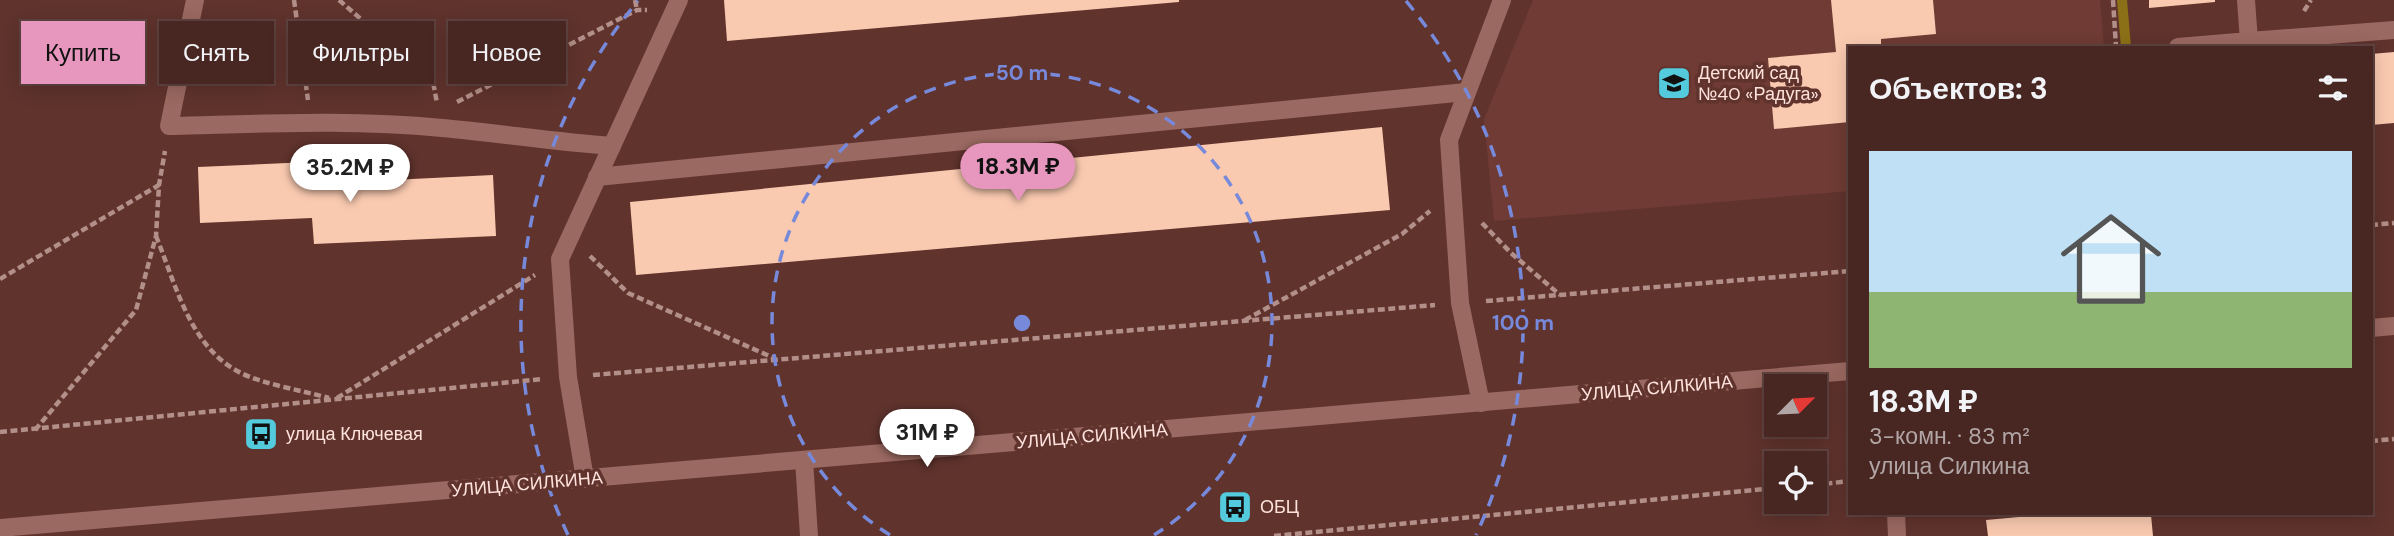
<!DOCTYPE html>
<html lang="ru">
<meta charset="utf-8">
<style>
:root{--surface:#482622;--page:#4f2e2a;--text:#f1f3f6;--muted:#b1a5a5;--line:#604340;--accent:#e797bd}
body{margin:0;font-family:"DM Sans",sans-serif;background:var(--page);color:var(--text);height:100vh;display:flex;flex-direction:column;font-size:26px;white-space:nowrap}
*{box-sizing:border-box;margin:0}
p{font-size:23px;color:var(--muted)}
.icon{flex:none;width:38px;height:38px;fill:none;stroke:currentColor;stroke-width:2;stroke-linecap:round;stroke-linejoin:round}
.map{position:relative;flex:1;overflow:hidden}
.details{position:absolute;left:1848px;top:46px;width:525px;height:469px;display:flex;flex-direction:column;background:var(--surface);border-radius:0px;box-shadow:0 4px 18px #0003,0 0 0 2px var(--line)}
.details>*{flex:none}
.hud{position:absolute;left:21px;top:21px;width:665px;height:63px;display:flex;gap:14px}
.needle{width:46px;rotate:66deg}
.tools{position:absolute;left:1764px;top:374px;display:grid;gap:14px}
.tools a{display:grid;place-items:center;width:63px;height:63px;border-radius:0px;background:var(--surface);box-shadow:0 4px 18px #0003,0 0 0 2px var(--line);font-size:35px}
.price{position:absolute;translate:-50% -60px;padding:0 16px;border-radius:24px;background:#fff;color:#222;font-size:23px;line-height:46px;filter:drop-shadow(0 2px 4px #0008)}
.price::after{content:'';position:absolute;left:50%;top:42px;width:21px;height:16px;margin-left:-10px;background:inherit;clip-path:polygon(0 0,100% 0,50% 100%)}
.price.on{background:var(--accent);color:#111}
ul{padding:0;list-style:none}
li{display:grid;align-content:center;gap:14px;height:371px;padding:0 21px}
li span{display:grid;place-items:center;height:217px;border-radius:0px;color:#555}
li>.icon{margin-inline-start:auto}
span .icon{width:126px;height:126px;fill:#fffc;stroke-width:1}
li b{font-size:30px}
h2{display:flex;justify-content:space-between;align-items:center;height:84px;padding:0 21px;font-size:30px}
.pill{padding:0 24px;border-radius:0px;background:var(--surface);box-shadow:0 4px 18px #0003,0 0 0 2px var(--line);font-size:24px;line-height:63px}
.pill.on{background:var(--accent);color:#111}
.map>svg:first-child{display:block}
</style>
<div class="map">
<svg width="2394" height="536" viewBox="0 0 2394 536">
<rect width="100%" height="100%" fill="#60332d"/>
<!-- built -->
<polygon fill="#6f3b34" points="1533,0 2100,0 2104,47 1850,47 1850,191 1494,221 1484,119"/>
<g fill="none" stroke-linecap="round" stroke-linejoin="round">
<!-- stream -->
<polyline stroke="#8c7017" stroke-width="10" points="2122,0 2126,47"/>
</g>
<!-- building -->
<g fill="#facab0">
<polygon points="724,0 1179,0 1179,2 727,41"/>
<polygon points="1831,0 1933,0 1936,34 1881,39 1881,47 1850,47 1850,122 1774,129 1768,58 1836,52"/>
<polygon points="2149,0 2215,0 2215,2 2149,8"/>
<polygon points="2394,52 2394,123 2371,125 2371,54"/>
<polygon points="1382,127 1390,210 636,275 630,202"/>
<polygon points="309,162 311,184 493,175 496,236 314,244 312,218 200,223 198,167"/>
<polygon points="2030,513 2139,513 2139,516 2151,515 2153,536 1988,536 1986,520 2030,516"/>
</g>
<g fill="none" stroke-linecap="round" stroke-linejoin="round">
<!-- path -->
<g stroke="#b38f89" stroke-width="4.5" stroke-dasharray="7 3.5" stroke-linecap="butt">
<polyline points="294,0 308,100"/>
<polyline points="339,0 433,82 437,103"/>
<polyline points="635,0 637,10"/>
<polyline points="2113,0 2116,47"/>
<polyline points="2304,11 2311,0"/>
<polyline points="457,102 637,10 647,10"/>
<polyline points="1482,223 1511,253 1560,295"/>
<polyline points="2371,225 2394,223"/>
<path d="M 156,236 C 176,285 190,348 241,373 C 263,384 304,391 329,398"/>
<polyline points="590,256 628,293 776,359"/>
<polyline points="0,279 159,185"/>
<polyline points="1486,301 1850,271"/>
<polyline points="1245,320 1402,234 1430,211"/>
<polyline points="593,375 1435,305"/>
<polyline points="337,398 535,275"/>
<polyline points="35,430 136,310 156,236 159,185 165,151"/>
<polyline points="0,432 543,379"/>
<polyline points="2371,441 2394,439"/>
<polyline points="1815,485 1850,481"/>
<polyline points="1274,536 1776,488"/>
</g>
<!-- service -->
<g stroke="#9a6961" stroke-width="18">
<path d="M 195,0 L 169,126 C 260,124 351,119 442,128 C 499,133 555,142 612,146"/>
<polyline points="2249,41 2394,30"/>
<polyline points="2178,47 2249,41 2246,0"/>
<polyline points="597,177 1466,92"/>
<polyline points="1481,403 1460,303 1449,140 1502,0"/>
<polyline points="804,460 809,536"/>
<polyline points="585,479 568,377 560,259 679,0"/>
<polyline points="1896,513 1897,536"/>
</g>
<!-- secondary -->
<g stroke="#9a6961" stroke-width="18">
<polyline points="2371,328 2394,326"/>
<polyline points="0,528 1850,371"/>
</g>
</g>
<!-- distance rings -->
<g fill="none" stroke="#7789da" stroke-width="3.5" stroke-dasharray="12 9">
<path d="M890 535A250 250 0 1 1 1154 535"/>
<path d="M568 535A501 501 0 0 1 638 1M1406 1A501 501 0 0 1 1476 535"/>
</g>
<!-- icons -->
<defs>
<g id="school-square" transform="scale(1.75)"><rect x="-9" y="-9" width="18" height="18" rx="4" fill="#54cadd" stroke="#60332d"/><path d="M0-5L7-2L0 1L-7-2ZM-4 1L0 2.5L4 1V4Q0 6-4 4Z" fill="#111"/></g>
<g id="bus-square" transform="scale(1.75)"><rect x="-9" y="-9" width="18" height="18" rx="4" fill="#54cadd" stroke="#60332d"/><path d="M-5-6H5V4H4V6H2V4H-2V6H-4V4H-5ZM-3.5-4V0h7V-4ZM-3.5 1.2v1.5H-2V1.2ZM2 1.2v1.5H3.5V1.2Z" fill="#111"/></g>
</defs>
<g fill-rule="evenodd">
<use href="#school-square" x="1674" y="83"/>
<use href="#bus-square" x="261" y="434"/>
<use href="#bus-square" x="1235" y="507"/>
</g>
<g text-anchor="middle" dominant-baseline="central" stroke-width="7" stroke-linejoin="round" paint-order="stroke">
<!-- poi labels -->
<g font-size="18" fill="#ffe2dd" stroke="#60332d" text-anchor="start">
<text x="1698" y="73">Детский сад<tspan x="1698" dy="21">№40 «Радуга»</tspan></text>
<text x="286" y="434">улица Ключевая</text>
<text x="1260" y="507">ОБЦ</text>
</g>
<!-- street labels -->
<g font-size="18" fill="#ffe2dd" stroke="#60332d">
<text transform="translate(1657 388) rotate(-5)">УЛИЦА СИЛКИНА</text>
<text transform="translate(1092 436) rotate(-5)">УЛИЦА СИЛКИНА</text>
<text transform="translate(527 484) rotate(-5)">УЛИЦА СИЛКИНА</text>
</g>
</g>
<circle cx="1022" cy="323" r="10" fill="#7789da" stroke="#60332d" stroke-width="3.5"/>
<g font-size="21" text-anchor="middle" font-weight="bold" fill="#7789da" stroke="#60332d" stroke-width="7" stroke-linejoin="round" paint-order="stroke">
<text x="1022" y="80">50 m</text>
<text x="1523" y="330">100 m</text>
</g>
</svg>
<div class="tools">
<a><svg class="needle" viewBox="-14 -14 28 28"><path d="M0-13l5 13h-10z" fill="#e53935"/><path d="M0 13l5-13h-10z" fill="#b1a5a5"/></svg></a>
<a><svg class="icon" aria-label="locate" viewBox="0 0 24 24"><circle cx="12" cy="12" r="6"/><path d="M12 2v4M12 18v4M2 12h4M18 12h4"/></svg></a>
</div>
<b class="price on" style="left:1018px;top:203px">18.3M ₽</b>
<b class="price" style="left:350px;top:204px">35.2M ₽</b>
<b class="price" style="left:927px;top:469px">31M ₽</b>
<div class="hud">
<a class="pill on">Купить</a>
<a class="pill">Снять</a>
<a class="pill">Фильтры</a>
<a class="pill">Новое</a>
</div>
<section class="details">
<h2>Объектов: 3<svg class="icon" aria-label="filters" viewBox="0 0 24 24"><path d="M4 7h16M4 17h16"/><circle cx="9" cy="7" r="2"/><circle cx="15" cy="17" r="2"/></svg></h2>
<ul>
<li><span style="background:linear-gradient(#bfe0f5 65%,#8fb573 0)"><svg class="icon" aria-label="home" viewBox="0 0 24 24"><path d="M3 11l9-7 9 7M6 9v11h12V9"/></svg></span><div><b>18.3M ₽</b><p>3-комн. · 83 m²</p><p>улица Силкина</p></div></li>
</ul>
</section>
</div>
